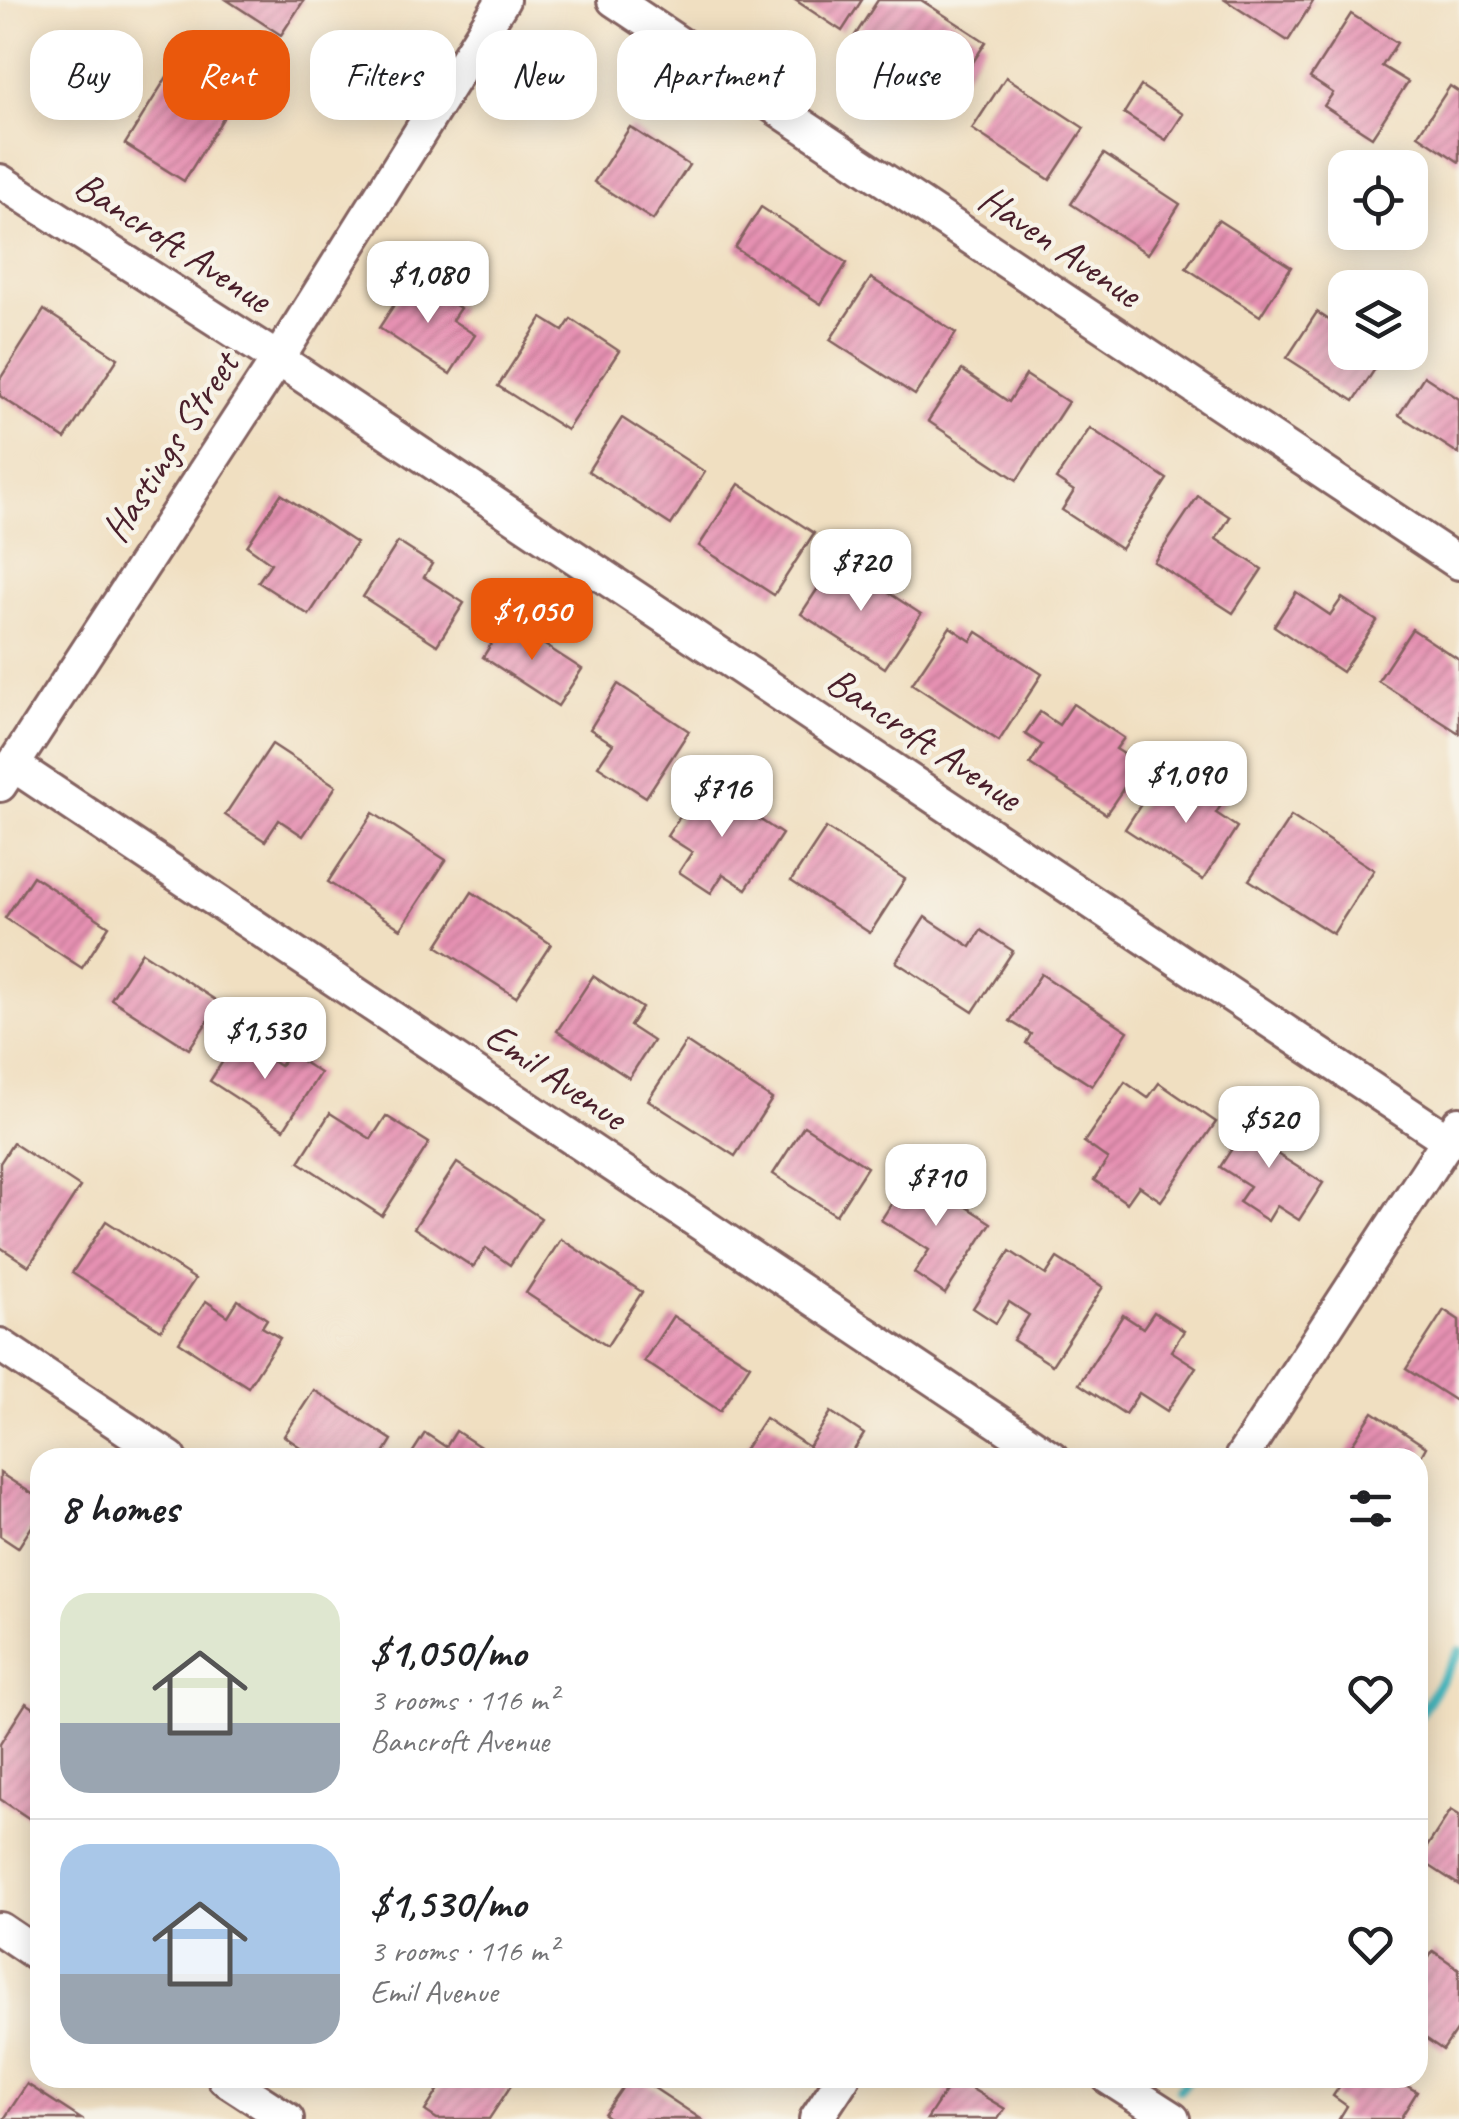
<!DOCTYPE html>
<meta charset="utf-8">
<style>
:root{--surface:#fff;--page:#f6f6f6;--text:#202124;--muted:#757577;--line:#e0e0e0;--accent:#ea580c}
body{margin:0;font-family:Caveat,sans-serif;background:var(--page);color:var(--text);height:100vh;display:flex;flex-direction:column;font-size:38px;white-space:nowrap}
*{box-sizing:border-box;margin:0}
p{font-size:32px;color:var(--muted)}
.icon{flex:none;width:55px;height:55px;fill:none;stroke:currentColor;stroke-width:2;stroke-linecap:round;stroke-linejoin:round}
.map{position:relative;flex:1;overflow:hidden}
.panel{position:absolute;left:30px;top:1448px;width:1398px;height:640px;display:flex;flex-direction:column;background:var(--surface);border-radius:30px;box-shadow:0 5px 25px #0003}
.panel>*{flex:none}
.guide{position:absolute;left:30px;top:30px;width:1400px;height:90px;display:flex;gap:20px}
.tools{position:absolute;left:1328px;top:150px;display:grid;gap:20px}
.tools a{display:grid;place-items:center;width:100px;height:100px;border-radius:20px;background:var(--surface);box-shadow:0 5px 25px #0003;font-size:50px}
.price{position:absolute;translate:-50% -85px;padding:0 22px;border-radius:20px;background:#fff;color:#222;font-size:32px;line-height:65px;filter:drop-shadow(0 2px 5px #0008)}
.price::after{content:'';position:absolute;left:50%;top:60px;width:30px;height:22px;margin-left:-15px;background:inherit;clip-path:polygon(0 0,100% 0,50% 100%)}
.price.active{background:var(--accent);color:#fff}
ul{padding:0;list-style:none}
li{display:flex;align-items:center;gap:30px;height:250px;padding:0 30px}
li+li{border-top:2px solid var(--line)}
li span{display:grid;place-items:center;flex:none;width:280px;height:200px;border-radius:30px;color:#555}
li>.icon{margin-inline-start:auto}
span .icon{width:120px;height:120px;fill:#fffc;stroke-width:1}
li b{font-size:42px}
h2{display:flex;justify-content:space-between;align-items:center;height:120px;padding:0 30px;font-size:42px}
.chip{padding:0 35px;border-radius:30px;background:var(--surface);box-shadow:0 5px 25px #0003;font-size:35px;line-height:90px}
.chip.active{background:var(--accent);color:#fff}
.map>svg:first-child{display:block}
</style>
<div class="map">
<svg width="1459" height="2119" viewBox="0 0 1459 2119">
<defs>
<pattern id="building-hatch" width="6" height="6" patternUnits="userSpaceOnUse" patternTransform="scale(2.5)"><rect width="6" height="6" fill="#e691b2"/><path d="M-1 1l2-2M0 6l6-6M5 7l2-2" fill="none" stroke="#bc7691"/></pattern>
</defs>
<rect width="100%" height="100%" fill="#f7f3e8"/>
<filter id="ink" filterUnits="userSpaceOnUse"><feTurbulence type="fractalNoise" baseFrequency=".01" numOctaves="2"/><feDisplacementMap in="SourceGraphic" scale="20" xChannelSelector="R" yChannelSelector="G"/><feConvolveMatrix kernelMatrix="1 2 1 2 8 2 1 2 1" color-interpolation-filters="sRGB"/></filter>
<filter id="wash" filterUnits="userSpaceOnUse"><feTurbulence type="fractalNoise" baseFrequency=".0048" numOctaves="4" result="noise"/><feDisplacementMap in="SourceGraphic" scale="40" xChannelSelector="R" yChannelSelector="G"/><feGaussianBlur stdDeviation="2.25" result="paint"/><feColorMatrix in="noise" values="0 0 0 0 0 0 0 0 0 0 0 0 0 0 0 0 0 1.4 0 .05"/><feComposite in="paint" operator="in"/></filter>
<g filter="url(#wash)">
<rect width="100%" height="100%" fill="#f0dfc1"/>
<g fill="none" stroke-linecap="round" stroke-linejoin="round">
<!-- stream -->
<g stroke="#46b6bd" stroke-width="10">
<polyline points="1418,1717 1459,1651"/>
<polyline points="1180,2089 1188,2078"/>
</g>
</g>
<g id="blocks">
<!-- building -->
<g fill="url(#building-hatch)">
<polygon points="227,0 304,0 281,35"/>
<polygon points="795,0 862,0 842,31"/>
<polygon points="878,0 921,0 986,42 947,102 852,40"/>
<polygon points="1225,0 1314,0 1288,41"/>
<polygon points="1351,14 1397,43 1382,66 1408,82 1372,137 1324,106 1333,93 1310,78"/>
<polygon points="178,59 237,96 184,181 125,144"/>
<polygon points="1006,77 1084,128 1050,180 972,129"/>
<polygon points="1141,86 1183,114 1166,140 1124,113"/>
<polygon points="1450,86 1459,92 1459,162 1418,135"/>
<polygon points="630,127 689,165 653,220 594,182"/>
<polygon points="1104,154 1180,204 1148,254 1071,204"/>
<polygon points="761,207 847,263 821,304 735,248"/>
<polygon points="1218,220 1291,267 1260,316 1186,268"/>
<polygon points="412,277 460,308 452,320 475,335 450,374 379,328"/>
<polygon points="871,278 956,333 915,395 830,340"/>
<polygon points="44,310 118,358 65,439 0,396 0,379"/>
<polygon points="1317,312 1335,324 1342,313 1345,315 1345,352 1386,352 1354,401 1287,358"/>
<polygon points="542,318 563,331 571,319 619,351 567,430 498,386"/>
<polygon points="962,370 1009,402 1026,375 1068,402 1017,480 928,421"/>
<polygon points="1424,376 1459,399 1459,454 1399,415"/>
<polygon points="622,418 705,472 671,525 588,471"/>
<polygon points="1090,428 1167,479 1121,549 1062,510 1074,491 1056,479"/>
<polygon points="739,484 814,533 774,595 699,546"/>
<polygon points="281,494 356,543 309,615 258,582 271,563 247,546"/>
<polygon points="1198,496 1230,517 1216,539 1262,569 1233,613 1154,562"/>
<polygon points="398,542 432,564 424,577 464,603 437,645 363,597"/>
<polygon points="837,559 921,614 885,668 801,614"/>
<polygon points="1296,592 1330,615 1342,598 1377,621 1342,672 1274,626"/>
<polygon points="506,620 582,669 558,706 483,657"/>
<polygon points="950,627 971,641 977,632 1042,674 999,741 912,684"/>
<polygon points="1412,629 1459,660 1459,733 1378,681"/>
<polygon points="618,684 689,731 646,797 598,766 613,744 590,729"/>
<polygon points="1073,704 1124,738 1116,749 1140,764 1106,814 1030,764 1042,745 1025,734 1040,712 1059,725"/>
<polygon points="272,744 336,786 303,836 279,820 265,841 225,815"/>
<polygon points="1207,774 1231,790 1216,813 1237,827 1203,880 1125,829 1152,787 1185,808"/>
<polygon points="702,782 782,834 746,889 723,874 711,893 679,872 692,852 667,836"/>
<polygon points="373,813 446,860 401,929 328,882"/>
<polygon points="1291,816 1374,870 1333,934 1249,880"/>
<polygon points="826,828 905,879 870,933 791,881"/>
<polygon points="33,876 109,926 82,968 5,918"/>
<polygon points="472,892 551,944 516,997 437,946"/>
<polygon points="925,917 971,947 981,930 1013,951 973,1012 896,962"/>
<polygon points="142,952 220,1003 189,1049 111,999"/>
<polygon points="1041,974 1128,1031 1092,1086 1026,1043 1031,1034 1010,1021"/>
<polygon points="593,976 642,1008 630,1026 653,1041 629,1078 557,1031"/>
<polygon points="238,1038 280,1066 289,1053 320,1073 284,1129 210,1081"/>
<polygon points="686,1042 772,1099 735,1156 648,1100"/>
<polygon points="1125,1082 1148,1098 1159,1083 1216,1122 1161,1201 1139,1186 1127,1203 1094,1180 1108,1159 1084,1142"/>
<polygon points="1256,1111 1291,1133 1277,1154 1323,1183 1299,1220 1277,1206 1268,1221 1239,1202 1250,1186 1220,1167"/>
<polygon points="330,1113 371,1139 386,1116 429,1143 382,1216 299,1162"/>
<polygon points="804,1126 867,1167 836,1215 773,1174"/>
<polygon points="13,1143 80,1187 29,1266 0,1247 0,1163"/>
<polygon points="457,1163 541,1218 510,1265 486,1248 473,1267 414,1228"/>
<polygon points="912,1172 991,1223 945,1294 914,1273 929,1250 881,1220"/>
<polygon points="106,1221 195,1279 161,1330 72,1273"/>
<polygon points="561,1239 642,1292 607,1346 526,1293"/>
<polygon points="1010,1251 1046,1275 1057,1258 1103,1287 1052,1365 1013,1340 1029,1315 1009,1302 996,1323 973,1308"/>
<polygon points="238,1300 267,1319 262,1327 280,1338 248,1387 179,1342 206,1301 228,1316"/>
<polygon points="1444,1310 1459,1320 1459,1403 1406,1369"/>
<polygon points="1154,1312 1184,1331 1171,1351 1196,1367 1167,1411 1139,1393 1125,1414 1079,1384 1123,1315 1143,1328"/>
<polygon points="673,1316 750,1365 720,1411 644,1361"/>
<polygon points="314,1390 392,1440 381,1458 316,1458 284,1436"/>
<polygon points="831,1412 864,1434 849,1458 739,1458 765,1418 809,1447"/>
<polygon points="1373,1412 1426,1447 1420,1458 1343,1458"/>
<polygon points="456,1431 497,1458 409,1458 425,1433 446,1447"/>
<polygon points="0,1473 40,1499 40,1514 18,1548 0,1536"/>
<polygon points="26,1703 40,1712 40,1810 33,1821 0,1799 0,1744"/>
<polygon points="1451,1810 1459,1815 1459,1885 1419,1859"/>
<polygon points="1433,1951 1459,1969 1459,2026 1443,2050 1418,2033 1418,1975"/>
<polygon points="427,2078 516,2078 489,2119 437,2119 425,2111 441,2086"/>
<polygon points="629,2078 639,2078 701,2119 611,2119 604,2114"/>
<polygon points="954,2078 1005,2109 998,2119 927,2119"/>
<polygon points="1345,2078 1394,2078 1417,2092 1400,2119 1339,2119 1347,2106 1333,2096"/>
<polygon points="27,2084 81,2119 4,2119"/>
</g>
</g>
</g>
<g filter="url(#ink)">
<use href="#blocks" fill-opacity="0" stroke="#846260" stroke-width="2.5"/>
<g fill="none" stroke-linecap="round" stroke-linejoin="round">
<!-- minor casing -->
<g stroke="#846260" stroke-width="38">
<g id="minor">
<polyline points="614,0 1459,563"/>
<polyline points="0,181 278,359 1448,1140"/>
<polyline points="13,765 1052,1458"/>
<polyline points="0,785 278,359 503,0"/>
<polyline points="0,1345 170,1458"/>
<polyline points="1241,1458 1459,1123"/>
<polyline points="0,1929 40,1956"/>
<polyline points="224,2078 287,2119"/>
<polyline points="1109,2078 1173,2119"/>
<polyline points="816,2119 843,2078"/>
</g>
</g>
<!-- minor -->
<use href="#minor" stroke="#fff" stroke-width="32"/>
</g>
</g>
<g text-anchor="middle" dominant-baseline="central" stroke-width="9" stroke-linejoin="round" paint-order="stroke">
<!-- street labels -->
<g font-size="40" fill="#4a1f2b" stroke="#f7f3e8">
<text transform="translate(173 242) rotate(33)">Bancroft Avenue</text>
<text transform="translate(1060 246) rotate(34)">Haven Avenue</text>
<text transform="translate(170 447) rotate(-57)">Hastings Street</text>
<text transform="translate(924 739) rotate(34)">Bancroft Avenue</text>
<text transform="translate(556 1076) rotate(34)">Emil Avenue</text>
</g>
</g>
</svg>
<div class="tools">
<a><svg class="icon" aria-label="locate" viewBox="0 0 24 24"><circle cx="12" cy="12" r="6"/><path d="M12 2v4M12 18v4M2 12h4M18 12h4"/></svg></a>
<a><svg class="icon" aria-label="layers" viewBox="0 0 24 24"><path d="M12 4l9 5-9 5-9-5zM3 14l9 5 9-5"/></svg></a>
</div>
<b class="price" style="left:428px;top:326px">$1,080</b>
<b class="price" style="left:861px;top:614px">$720</b>
<b class="price active" style="left:532px;top:663px">$1,050</b>
<b class="price" style="left:1186px;top:826px">$1,090</b>
<b class="price" style="left:722px;top:840px">$716</b>
<b class="price" style="left:265px;top:1082px">$1,530</b>
<b class="price" style="left:1269px;top:1171px">$520</b>
<b class="price" style="left:936px;top:1229px">$710</b>
<div class="guide">
<a class="chip">Buy</a>
<a class="chip active">Rent</a>
<a class="chip">Filters</a>
<a class="chip">New</a>
<a class="chip">Apartment</a>
<a class="chip">House</a>
</div>
<section class="panel">
<h2>8 homes<svg class="icon" aria-label="filters" viewBox="0 0 24 24"><path d="M4 7h16M4 17h16"/><circle cx="9" cy="7" r="2"/><circle cx="15" cy="17" r="2"/></svg></h2>
<ul>
<li><span style="background:linear-gradient(#dfe7d0 65%,#9aa5b1 0)"><svg class="icon" aria-label="home" viewBox="0 0 24 24"><path d="M3 11l9-7 9 7M6 9v11h12V9"/></svg></span><div><b>$1,050/mo</b><p>3 rooms · 116 m²</p><p>Bancroft Avenue</p></div><svg class="icon" aria-label="heart" viewBox="0 0 24 24"><path d="M12 20l-8-8c-3-5 5-10 8-4 3-6 11-1 8 4z"/></svg></li>
<li><span style="background:linear-gradient(#a9c7e8 65%,#9aa5b1 0)"><svg class="icon" aria-label="home" viewBox="0 0 24 24"><path d="M3 11l9-7 9 7M6 9v11h12V9"/></svg></span><div><b>$1,530/mo</b><p>3 rooms · 116 m²</p><p>Emil Avenue</p></div><svg class="icon" aria-label="heart" viewBox="0 0 24 24"><path d="M12 20l-8-8c-3-5 5-10 8-4 3-6 11-1 8 4z"/></svg></li>
</ul>
</section>
</div>
